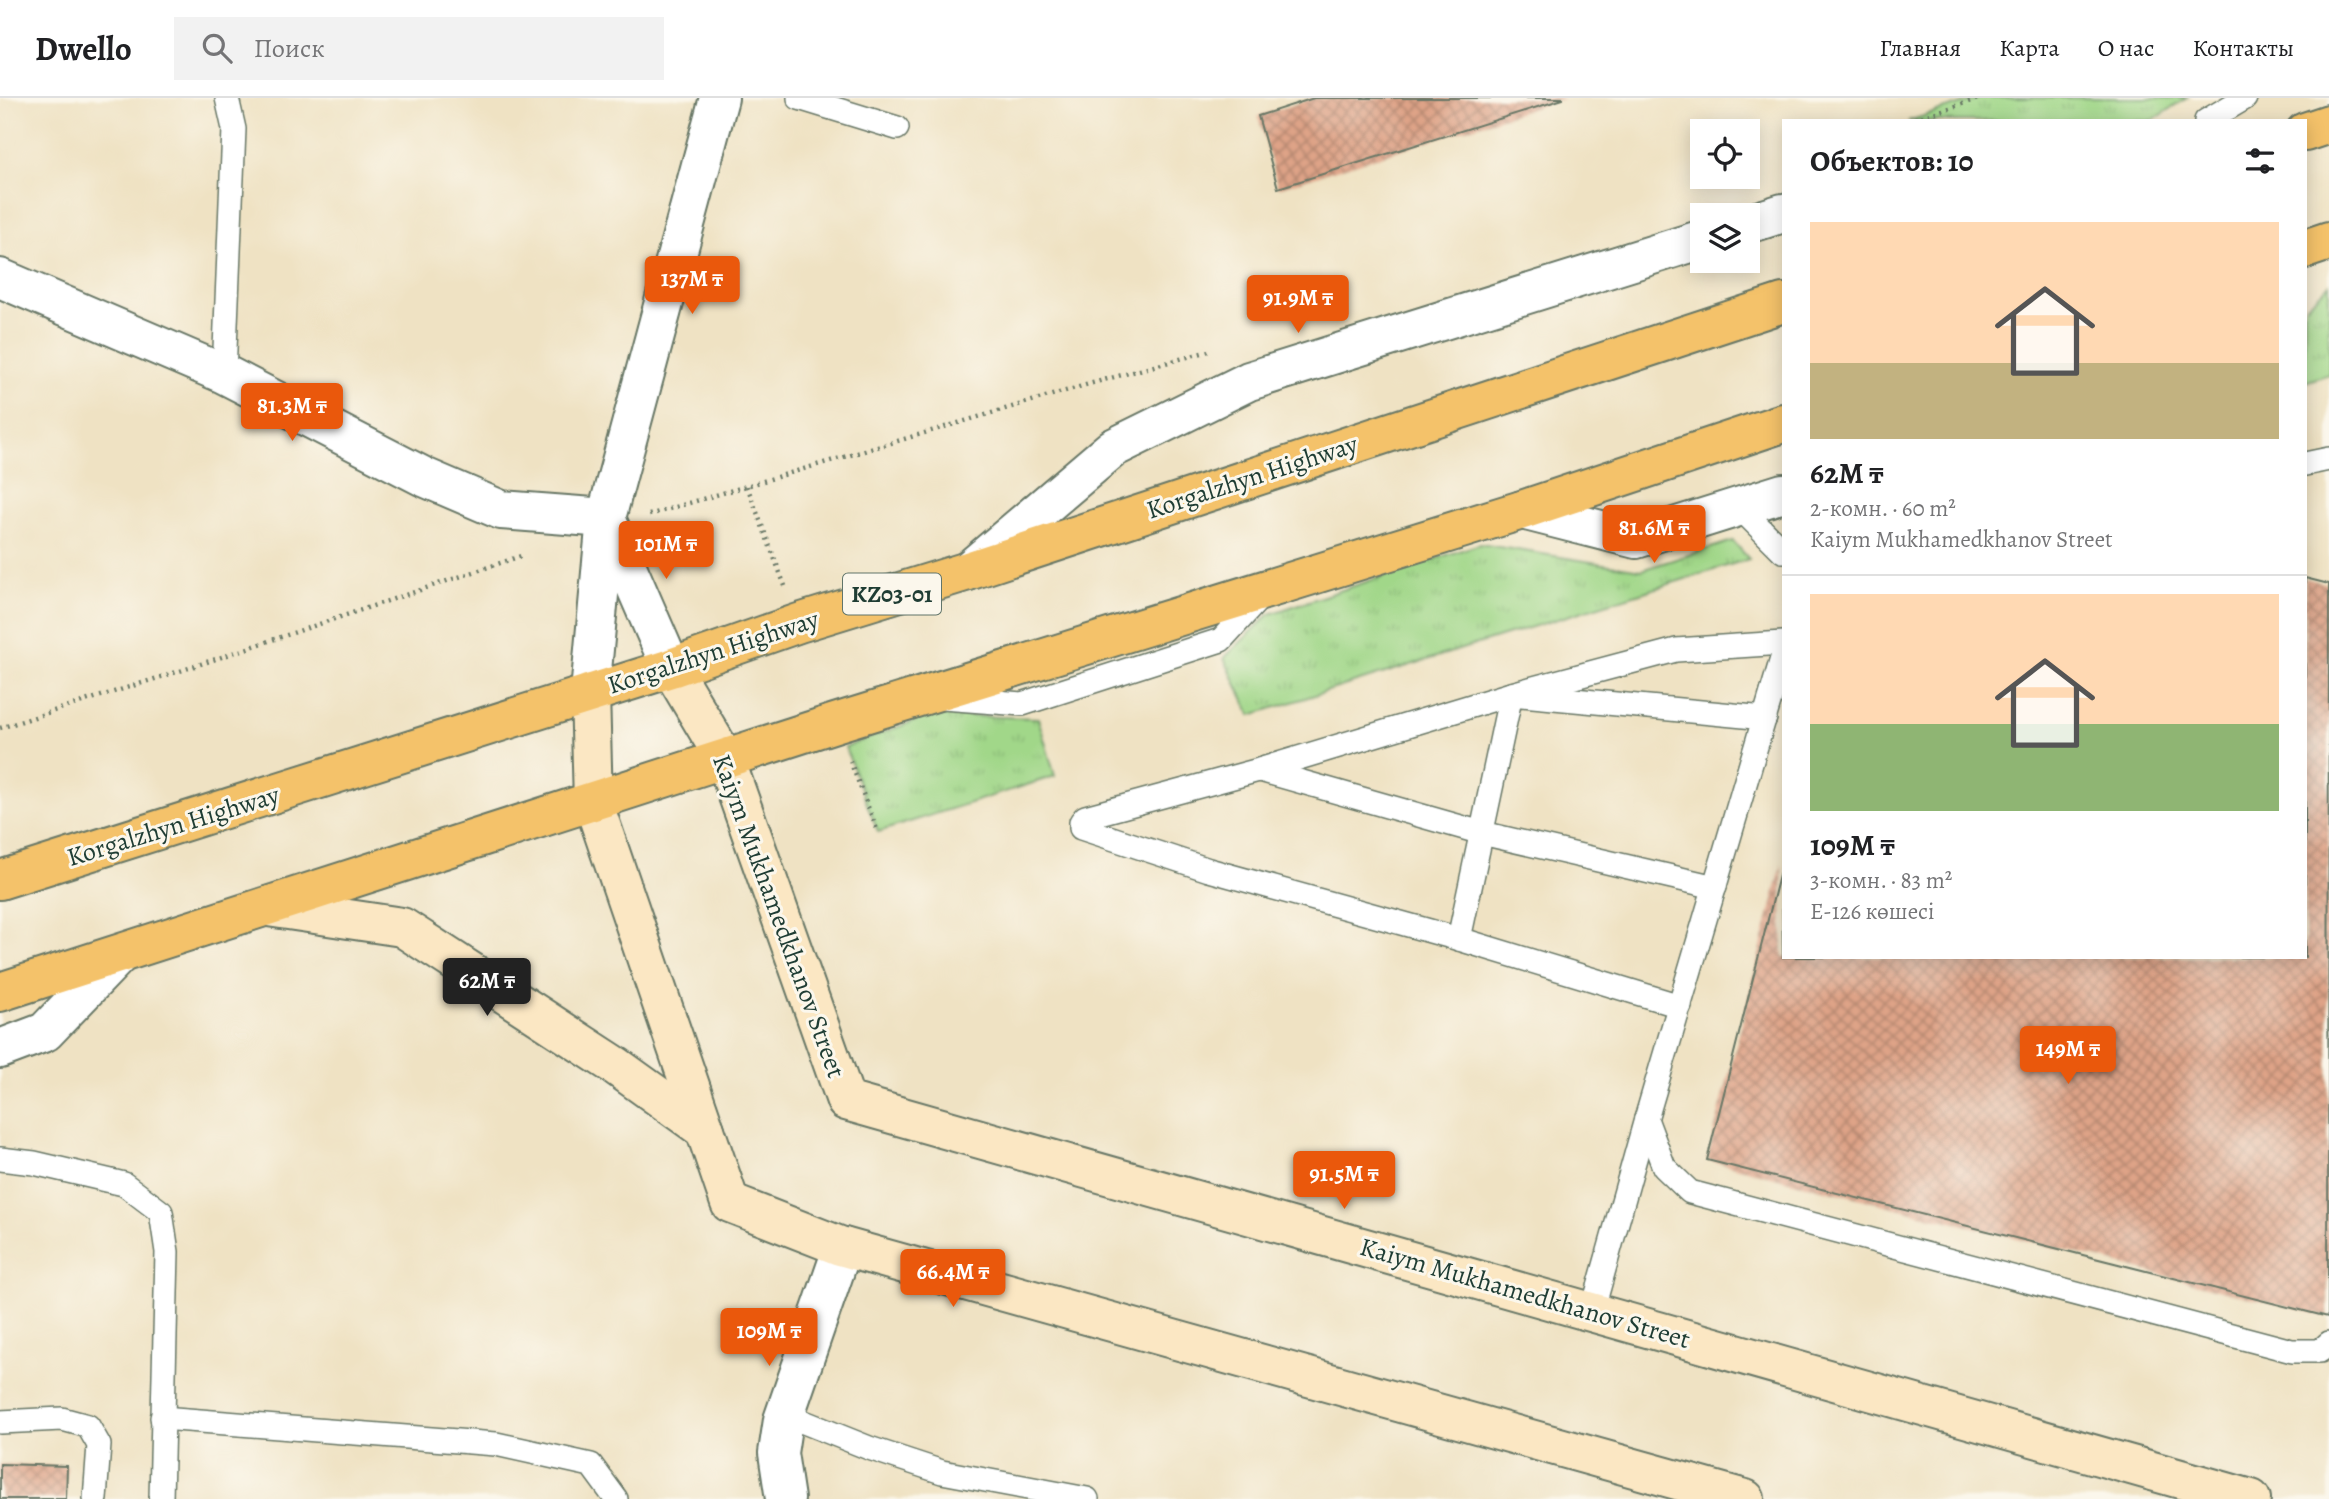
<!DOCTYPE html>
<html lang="ru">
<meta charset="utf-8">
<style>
:root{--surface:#fff;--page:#f2f2f2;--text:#202124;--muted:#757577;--line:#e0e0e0;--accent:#ea580c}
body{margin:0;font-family:Alegreya,serif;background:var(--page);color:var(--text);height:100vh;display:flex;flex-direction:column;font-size:26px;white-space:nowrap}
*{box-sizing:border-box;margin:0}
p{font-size:23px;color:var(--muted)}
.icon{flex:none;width:38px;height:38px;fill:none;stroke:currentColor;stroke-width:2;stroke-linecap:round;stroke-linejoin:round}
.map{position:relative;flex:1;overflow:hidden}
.sheet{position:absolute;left:1782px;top:21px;width:525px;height:840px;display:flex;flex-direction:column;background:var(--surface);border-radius:0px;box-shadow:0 4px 18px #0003}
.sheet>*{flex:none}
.fabs{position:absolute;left:1690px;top:21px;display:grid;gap:14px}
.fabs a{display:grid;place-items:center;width:70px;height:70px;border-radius:0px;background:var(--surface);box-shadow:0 4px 18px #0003;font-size:35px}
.price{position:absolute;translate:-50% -60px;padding:0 16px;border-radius:7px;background:var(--accent);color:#fff;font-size:23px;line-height:46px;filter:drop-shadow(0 2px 4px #0008)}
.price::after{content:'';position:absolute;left:50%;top:42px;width:21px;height:16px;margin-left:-10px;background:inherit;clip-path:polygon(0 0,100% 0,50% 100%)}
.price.on{background:#222;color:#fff}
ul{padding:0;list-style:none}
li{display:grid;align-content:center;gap:14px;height:371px;padding:0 28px}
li+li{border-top:2px solid var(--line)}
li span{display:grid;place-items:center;height:217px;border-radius:0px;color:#555}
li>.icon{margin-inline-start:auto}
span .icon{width:126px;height:126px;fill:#fffc;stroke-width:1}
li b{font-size:30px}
h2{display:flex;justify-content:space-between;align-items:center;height:84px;padding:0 28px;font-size:30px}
header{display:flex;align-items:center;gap:42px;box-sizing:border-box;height:98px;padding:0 35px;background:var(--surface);border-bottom:2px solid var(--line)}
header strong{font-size:33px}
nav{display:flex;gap:38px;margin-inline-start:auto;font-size:24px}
.search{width:490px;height:63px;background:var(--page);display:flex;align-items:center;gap:18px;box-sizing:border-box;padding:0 24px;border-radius:0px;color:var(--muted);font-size:26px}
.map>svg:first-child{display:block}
</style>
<header>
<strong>Dwello</strong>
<div class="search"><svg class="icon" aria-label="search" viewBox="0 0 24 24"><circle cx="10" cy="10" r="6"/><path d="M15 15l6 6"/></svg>Поиск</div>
<nav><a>Главная</a><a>Карта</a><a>О нас</a><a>Контакты</a></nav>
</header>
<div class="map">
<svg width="2329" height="1401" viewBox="0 0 2329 1401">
<defs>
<pattern id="grass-tufts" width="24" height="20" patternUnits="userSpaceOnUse" patternTransform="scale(1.75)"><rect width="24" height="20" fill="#a1d789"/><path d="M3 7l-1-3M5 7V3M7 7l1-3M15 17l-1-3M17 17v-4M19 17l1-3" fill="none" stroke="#8ab977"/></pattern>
<pattern id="building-cross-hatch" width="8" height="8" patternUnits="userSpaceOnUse" patternTransform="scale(1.75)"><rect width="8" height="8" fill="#dea387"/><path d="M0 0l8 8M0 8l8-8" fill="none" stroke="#b3866f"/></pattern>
</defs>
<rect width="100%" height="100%" fill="#fbf7ec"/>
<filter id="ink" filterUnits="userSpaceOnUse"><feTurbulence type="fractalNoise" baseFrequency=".0143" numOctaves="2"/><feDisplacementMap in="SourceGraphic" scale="14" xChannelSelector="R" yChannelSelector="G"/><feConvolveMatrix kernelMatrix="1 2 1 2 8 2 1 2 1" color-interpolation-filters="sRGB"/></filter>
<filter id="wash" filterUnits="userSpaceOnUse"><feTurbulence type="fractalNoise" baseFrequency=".00686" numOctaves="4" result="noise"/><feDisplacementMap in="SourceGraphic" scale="28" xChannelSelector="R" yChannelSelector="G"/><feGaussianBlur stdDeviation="1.57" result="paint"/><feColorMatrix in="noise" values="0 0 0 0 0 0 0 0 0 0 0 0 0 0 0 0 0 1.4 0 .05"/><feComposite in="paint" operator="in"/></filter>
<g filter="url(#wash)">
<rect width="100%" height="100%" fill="#efe2c3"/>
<!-- grass -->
<g fill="url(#grass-tufts)" stroke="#608a5e" stroke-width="2">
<polygon points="1981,0 2187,0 2152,23 1908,23"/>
<polygon points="2329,186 2329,276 2305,284 2305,209"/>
<polygon points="1733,443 1749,461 1251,617 1224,560 1270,516 1480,446 1641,472"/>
<polygon points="930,617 1038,620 1055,678 878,734 845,649"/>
</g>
<g id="blocks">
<!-- building -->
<g fill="url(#building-cross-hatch)">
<polygon points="1314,0 1563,0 1563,1 1278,90 1258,18"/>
<polygon points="2305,480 2329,486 2328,1219 1707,1062 1782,766 1783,859 2305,859"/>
<polygon points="0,1366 67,1368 66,1401 0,1401"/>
</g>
</g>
</g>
<g filter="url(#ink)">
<use href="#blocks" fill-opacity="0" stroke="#687766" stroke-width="2"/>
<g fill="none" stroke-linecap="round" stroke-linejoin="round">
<!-- lane casing -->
<g stroke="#687766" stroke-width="26">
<g id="lane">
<polyline points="799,0 897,30"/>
<polyline points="2206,23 2245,0"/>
<polyline points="224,276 234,31 227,0"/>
<polyline points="2305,366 2329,361"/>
<polyline points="1738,408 1783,453"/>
<polyline points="943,600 1022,606 1221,542 1263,496"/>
<polyline points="1260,672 1482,735 1715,789"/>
<polyline points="1459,841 1511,596 1765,620"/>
<polyline points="1680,908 1459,841 1209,772 1081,730 1081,724 1085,719 1259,672 1511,596 1676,552 1783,545"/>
<polyline points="1646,1021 1664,1069 1690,1094 2292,1253 2320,1253 2329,1245"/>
<polyline points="0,1061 34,1065 124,1086 161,1114 167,1154 161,1401"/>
<polyline points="1592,1214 1646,1021 1783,557"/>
<polyline points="784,1316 869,1350 942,1374 1087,1401"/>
<polyline points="162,1320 496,1346 591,1367 616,1401"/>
<polyline points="0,1324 62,1321 88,1328 99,1347 95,1401"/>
</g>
</g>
<!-- street casing -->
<g stroke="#687766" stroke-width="42">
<g id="street">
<polyline points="1748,126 1783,115"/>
<polyline points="0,180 224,276 424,379 501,412 606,420"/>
<polyline points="1522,412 1636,441 1783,395"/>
<polyline points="608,425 671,570"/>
<polyline points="968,473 1113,350 1249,283 1703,141"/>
<polyline points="590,595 606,420 719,0"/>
<polyline points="0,951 45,934 118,858"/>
<polyline points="785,1401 778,1355 783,1322 843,1149"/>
</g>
</g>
<!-- secondary casing -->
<g stroke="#687766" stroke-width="42">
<g id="secondary">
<polyline points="671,570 725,661 846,1003 2251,1401"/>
<polyline points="590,595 593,704 730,1105 840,1148 1745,1401"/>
<polyline points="268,809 402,829 616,968 705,1032"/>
</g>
</g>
<!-- primary casing -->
<g stroke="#687766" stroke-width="42">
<g id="primary">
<polyline points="2305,34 2329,26"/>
<polyline points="2305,151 2329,143"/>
<polyline points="0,782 671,570 799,525 968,473 1783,205"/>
<polyline points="0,894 835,625 1522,412 1783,325"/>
</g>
</g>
<!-- path -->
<g stroke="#687766" stroke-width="4.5" stroke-dasharray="2 5" stroke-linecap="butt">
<polyline points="1908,23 1981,0"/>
<polyline points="747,388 785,488"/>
<polyline points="649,417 1089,286 1209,253"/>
<polyline points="0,630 183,572 524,457"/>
<polyline points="850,663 878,734"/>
</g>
<!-- lane -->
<use href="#lane" stroke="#fff" stroke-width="23"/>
<!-- street -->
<use href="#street" stroke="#fff" stroke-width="38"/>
<!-- secondary -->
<use href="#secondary" stroke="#fbe7c3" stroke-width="38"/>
<!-- primary -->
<use href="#primary" stroke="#f4c26a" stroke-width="38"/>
</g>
</g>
<g text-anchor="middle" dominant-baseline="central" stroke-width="6" stroke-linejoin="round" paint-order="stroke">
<!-- shield labels -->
<rect fill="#fbf7ec" stroke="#61756b" stroke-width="2" x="843" y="475.5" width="98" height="41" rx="5"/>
<g font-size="24" font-weight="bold" fill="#1f3d34">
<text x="892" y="496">KZ03-01</text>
</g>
<!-- street labels -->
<g font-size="26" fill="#1f3d34" stroke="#fbf7ec">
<text transform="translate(1252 379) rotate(-18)">Korgalzhyn Highway</text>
<text transform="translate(713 554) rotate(-18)">Korgalzhyn Highway</text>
<text transform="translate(173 728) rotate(-17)">Korgalzhyn Highway</text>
<text transform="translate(779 818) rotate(70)">Kaiym Mukhamedkhanov Street</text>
<text transform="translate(1525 1195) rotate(16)">Kaiym Mukhamedkhanov Street</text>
</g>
</g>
</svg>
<div class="fabs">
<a><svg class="icon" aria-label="locate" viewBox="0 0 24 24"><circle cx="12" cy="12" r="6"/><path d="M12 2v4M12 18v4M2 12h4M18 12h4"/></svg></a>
<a><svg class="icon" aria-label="layers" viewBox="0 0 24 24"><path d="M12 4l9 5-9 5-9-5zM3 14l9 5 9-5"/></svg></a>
</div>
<b class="price" style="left:692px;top:218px">137M ₸</b>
<b class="price" style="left:1298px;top:237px">91.9M ₸</b>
<b class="price" style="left:292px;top:345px">81.3M ₸</b>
<b class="price" style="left:1654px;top:467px">81.6M ₸</b>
<b class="price" style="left:666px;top:483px">101M ₸</b>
<b class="price on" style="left:487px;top:920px">62M ₸</b>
<b class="price" style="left:2068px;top:988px">149M ₸</b>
<b class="price" style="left:1344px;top:1113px">91.5M ₸</b>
<b class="price" style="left:953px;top:1211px">66.4M ₸</b>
<b class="price" style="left:769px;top:1270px">109M ₸</b>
<section class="sheet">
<h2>Объектов: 10<svg class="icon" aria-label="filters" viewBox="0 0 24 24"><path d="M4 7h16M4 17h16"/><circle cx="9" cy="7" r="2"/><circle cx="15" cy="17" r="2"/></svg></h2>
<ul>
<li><span style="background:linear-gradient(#ffd9b3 65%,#c2b280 0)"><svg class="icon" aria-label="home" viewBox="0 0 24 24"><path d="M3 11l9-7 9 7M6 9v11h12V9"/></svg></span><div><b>62M ₸</b><p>2-комн. · 60 m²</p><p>Kaiym Mukhamedkhanov Street</p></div></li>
<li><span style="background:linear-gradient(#ffd9b3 60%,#8fb573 0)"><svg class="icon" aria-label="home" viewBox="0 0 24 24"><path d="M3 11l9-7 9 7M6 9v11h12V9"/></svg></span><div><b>109M ₸</b><p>3-комн. · 83 m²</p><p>Е-126 көшесі</p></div></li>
</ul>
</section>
</div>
